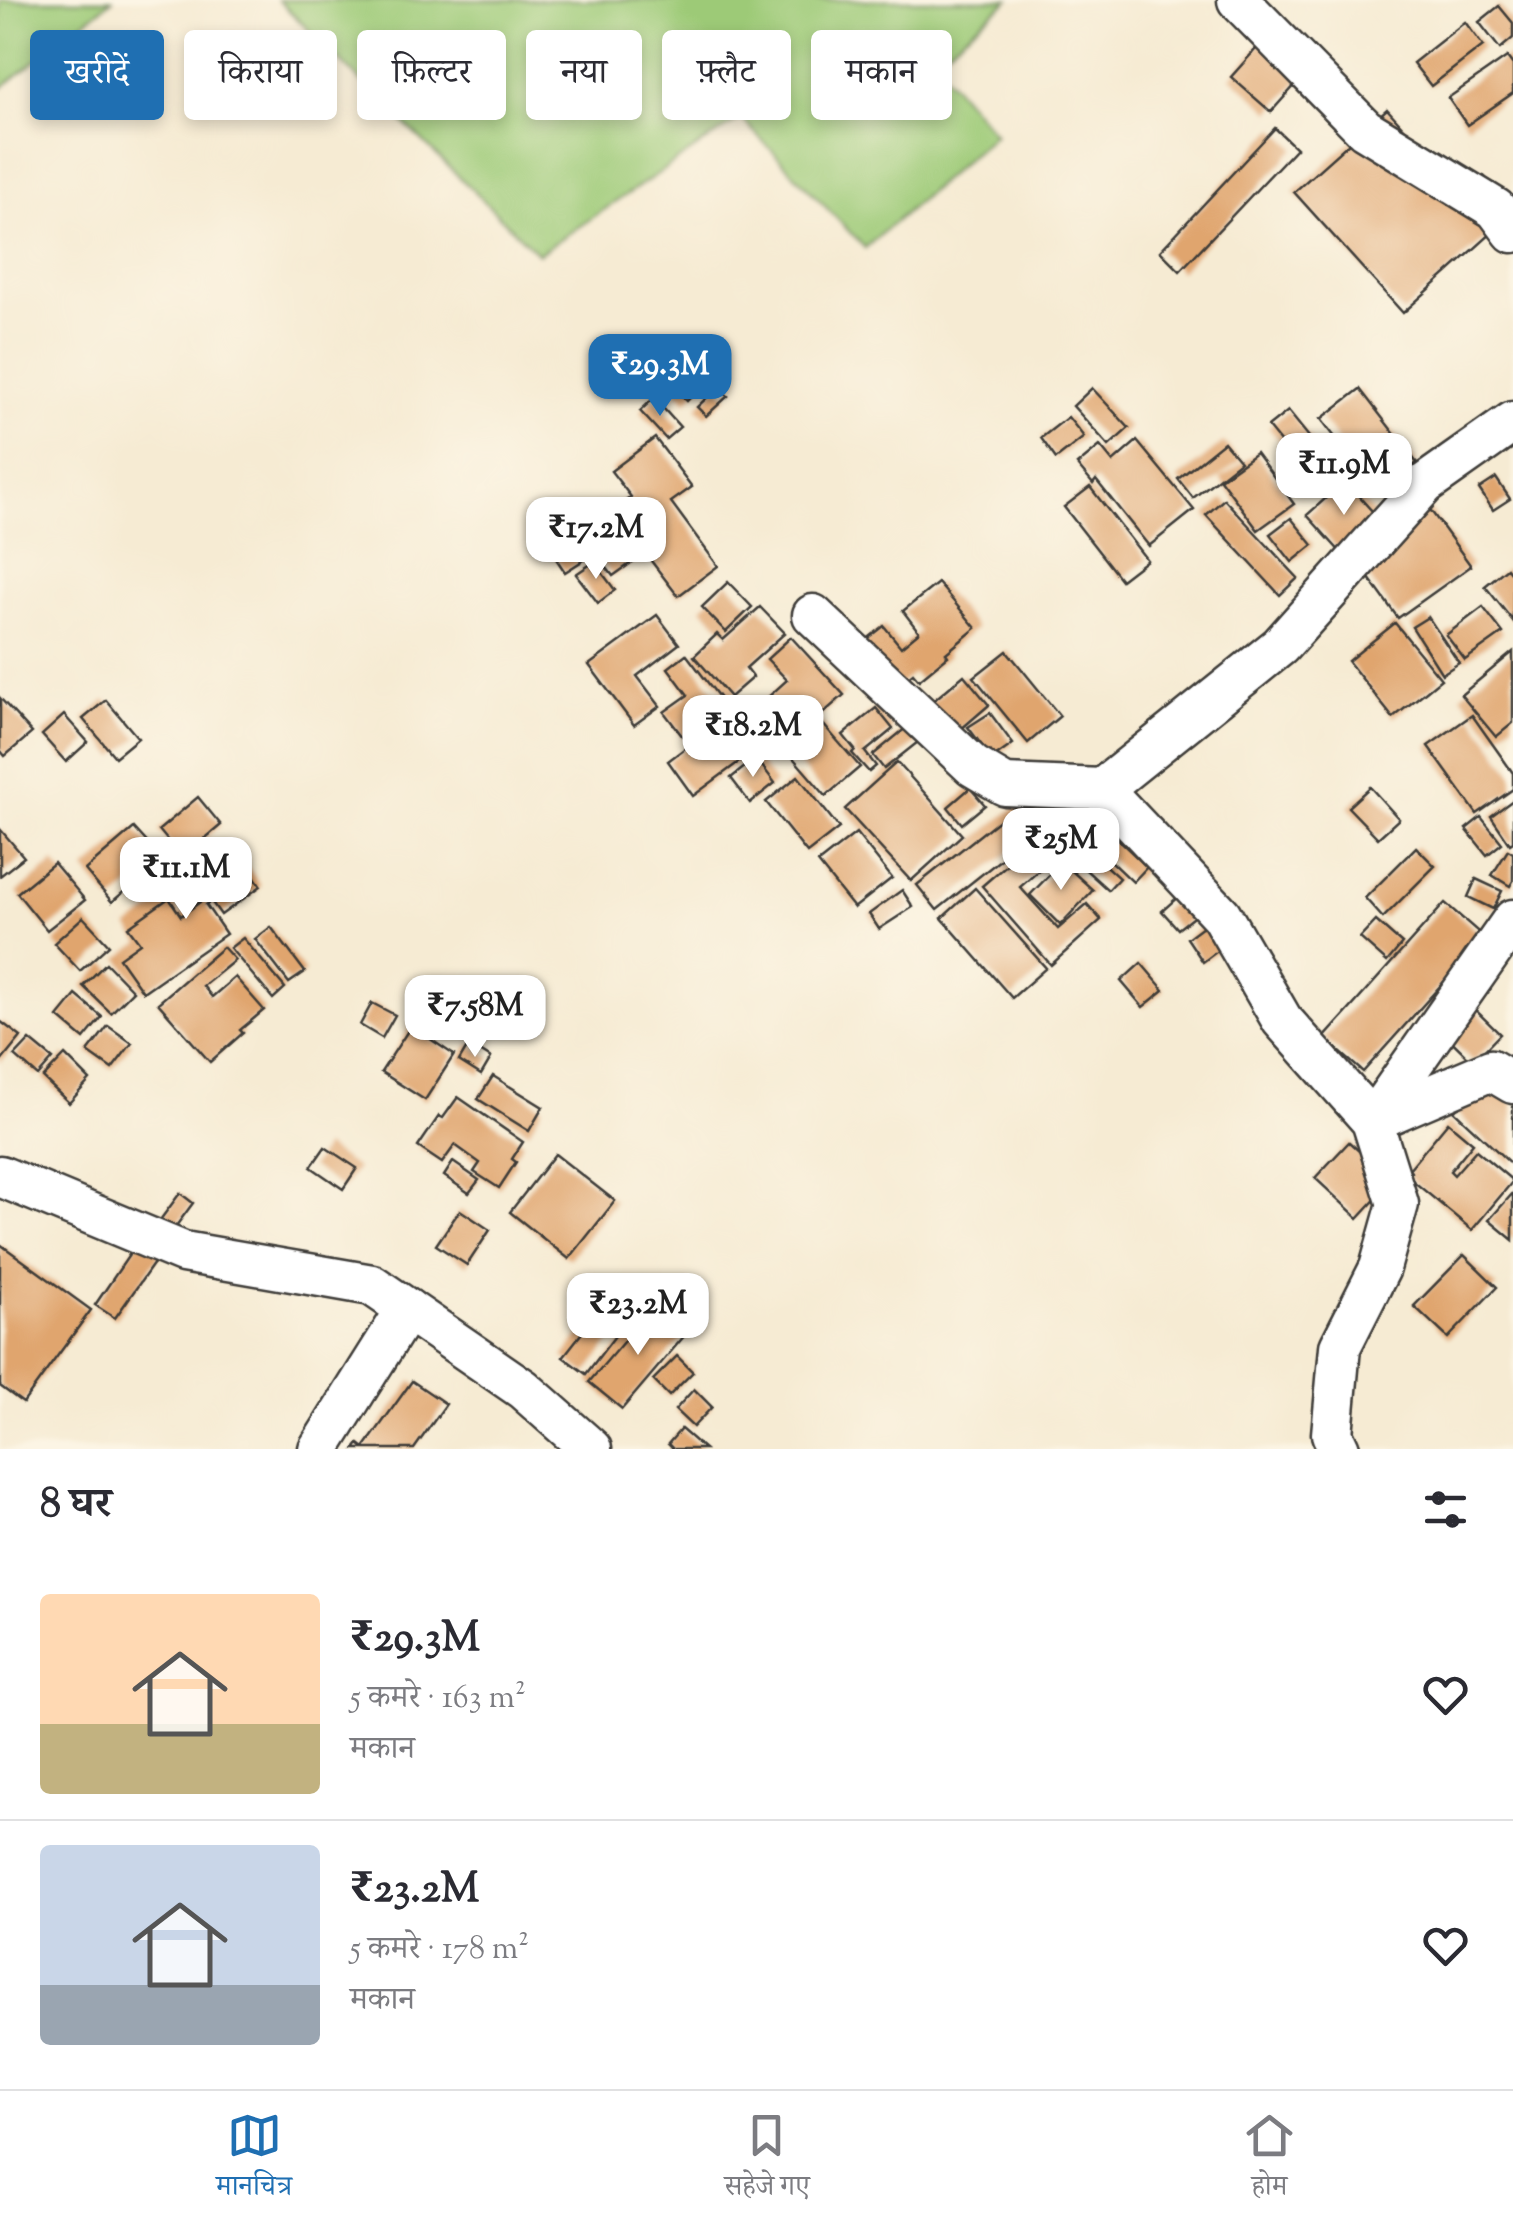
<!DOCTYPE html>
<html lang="hi">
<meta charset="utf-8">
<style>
:root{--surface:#fff;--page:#f2f2f3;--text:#2b2b33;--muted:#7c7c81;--line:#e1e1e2;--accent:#1f6fb2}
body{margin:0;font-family:"Sorts Mill Goudy","Noto Serif Devanagari",serif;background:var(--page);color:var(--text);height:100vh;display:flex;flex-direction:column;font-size:38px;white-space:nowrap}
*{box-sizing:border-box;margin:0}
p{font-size:32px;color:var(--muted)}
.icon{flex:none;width:55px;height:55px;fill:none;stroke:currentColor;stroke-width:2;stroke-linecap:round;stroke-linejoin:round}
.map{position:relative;height:1449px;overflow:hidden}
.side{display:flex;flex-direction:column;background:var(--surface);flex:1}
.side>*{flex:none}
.guide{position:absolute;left:30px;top:30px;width:1000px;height:90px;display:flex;gap:20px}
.price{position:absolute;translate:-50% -85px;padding:0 22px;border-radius:20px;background:#fff;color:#222;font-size:32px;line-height:65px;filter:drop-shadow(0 2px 5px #0008)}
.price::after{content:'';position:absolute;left:50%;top:60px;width:30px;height:22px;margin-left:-15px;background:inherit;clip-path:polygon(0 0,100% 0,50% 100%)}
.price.on{background:var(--accent);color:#fff}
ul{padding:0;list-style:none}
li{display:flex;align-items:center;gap:30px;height:250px;padding:0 40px}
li+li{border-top:2px solid var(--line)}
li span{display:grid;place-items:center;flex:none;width:280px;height:200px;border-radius:10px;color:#555}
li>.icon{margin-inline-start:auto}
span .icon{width:120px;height:120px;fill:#fffc;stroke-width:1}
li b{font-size:42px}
h2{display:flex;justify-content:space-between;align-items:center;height:120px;padding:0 40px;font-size:42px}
.chip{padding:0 35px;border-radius:10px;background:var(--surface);box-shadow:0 5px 15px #0003;font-size:35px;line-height:90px}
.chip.on{background:var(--accent);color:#fff}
.tab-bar{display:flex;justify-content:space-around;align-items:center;height:140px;border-top:2px solid var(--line);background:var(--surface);font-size:28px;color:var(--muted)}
.tab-bar a{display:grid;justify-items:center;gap:5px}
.tab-bar .on{color:var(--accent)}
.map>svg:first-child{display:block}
</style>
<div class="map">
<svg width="1513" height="1449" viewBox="0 0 1513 1449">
<rect width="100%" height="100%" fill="#fcf5e5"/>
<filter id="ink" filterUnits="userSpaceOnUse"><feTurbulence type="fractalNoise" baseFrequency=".01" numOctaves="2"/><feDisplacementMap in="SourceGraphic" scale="20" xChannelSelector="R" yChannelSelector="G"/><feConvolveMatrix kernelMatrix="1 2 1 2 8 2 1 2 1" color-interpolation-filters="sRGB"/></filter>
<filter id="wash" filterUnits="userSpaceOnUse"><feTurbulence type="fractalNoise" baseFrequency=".0048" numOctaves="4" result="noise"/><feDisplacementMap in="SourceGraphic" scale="40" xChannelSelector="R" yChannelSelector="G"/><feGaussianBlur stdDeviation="2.25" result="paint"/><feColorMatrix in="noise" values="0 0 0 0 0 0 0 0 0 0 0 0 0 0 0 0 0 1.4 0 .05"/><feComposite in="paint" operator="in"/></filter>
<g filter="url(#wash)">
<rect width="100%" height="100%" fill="#f6ebd3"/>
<!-- green -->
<g fill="#9dca77" stroke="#5c734a" stroke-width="2.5">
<polygon points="0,0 112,0 0,89"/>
<polygon points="278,0 1009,0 933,61 995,134 865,248 741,118 538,254"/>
</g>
<g id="blocks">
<!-- building -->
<g fill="#e0a56e">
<polygon points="1499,6 1513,23 1513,38 1500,49 1479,22"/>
<polygon points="1465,22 1483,46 1431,86 1413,63"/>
<polygon points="1264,40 1304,75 1271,112 1231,77"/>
<polygon points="1507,57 1513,65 1513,93 1467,125 1448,98"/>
<polygon points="1387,109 1464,194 1484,176 1513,208 1513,214 1403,313 1294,192"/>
<polygon points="1275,128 1296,148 1180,271 1160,251"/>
<polygon points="685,366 704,384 687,401 668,383"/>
<polygon points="718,387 728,396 706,416 697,407"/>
<polygon points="1092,388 1129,428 1109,446 1073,406"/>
<polygon points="1360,389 1417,463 1378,493 1321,419"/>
<polygon points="654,398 680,427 666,439 640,411"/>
<polygon points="1288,411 1322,453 1302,469 1268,427"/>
<polygon points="1068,417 1084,437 1056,459 1041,438"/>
<polygon points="655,438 692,487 671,502 718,566 678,596 645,553 613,576 581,534 631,497 611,471"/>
<polygon points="1137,441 1194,510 1149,546 1096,480 1093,484 1077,465 1100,446 1113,462"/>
<polygon points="1224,442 1240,461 1193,498 1178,479"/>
<polygon points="1256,453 1294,504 1258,530 1220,479"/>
<polygon points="1496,478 1510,499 1493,510 1479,489"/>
<polygon points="1345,481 1381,521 1344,556 1307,515"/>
<polygon points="1090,487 1147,560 1121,580 1064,507"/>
<polygon points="1224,499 1298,578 1280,595 1206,515"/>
<polygon points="1426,504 1471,566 1398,618 1353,556"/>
<polygon points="1291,518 1313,545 1292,562 1270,534"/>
<polygon points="576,534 590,556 565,572 551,551"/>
<polygon points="594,562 615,590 598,603 576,574"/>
<polygon points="1507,568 1513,576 1513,621 1485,586"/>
<polygon points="728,582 752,607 726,632 702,607"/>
<polygon points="938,583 976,628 946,653 948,656 919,680 913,673 896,687 861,644 884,626 901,647 919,632 903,611"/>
<polygon points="760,607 785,633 746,668 753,677 730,697 694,656 717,634 723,640"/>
<polygon points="1483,607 1503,633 1465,660 1446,635"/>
<polygon points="657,615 679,644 637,676 660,706 634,725 589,665"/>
<polygon points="1428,617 1459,663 1442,674 1412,627"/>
<polygon points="1395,623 1441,679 1393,718 1348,661"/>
<polygon points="791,637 844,695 820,716 812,708 781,736 756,708 787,680 767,659"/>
<polygon points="1007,651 1060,716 1028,743 974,677"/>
<polygon points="1513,652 1513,723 1496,737 1461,695"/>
<polygon points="686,654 728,709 686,741 664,712 688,695 668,668"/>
<polygon points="964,675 989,705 953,736 927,706"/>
<polygon points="0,698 32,733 5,756 0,750"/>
<polygon points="106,700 138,738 115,757 83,719"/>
<polygon points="876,708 893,729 865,752 876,766 869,772 852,753 855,750 843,735"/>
<polygon points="990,713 1013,744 992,759 968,727"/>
<polygon points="64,715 88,742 66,762 42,735"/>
<polygon points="729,715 755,750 693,796 668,761"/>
<polygon points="1472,715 1513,773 1513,789 1477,814 1428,746"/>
<polygon points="822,723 860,767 826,796 788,752"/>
<polygon points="907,727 918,742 884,769 873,755"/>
<polygon points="756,758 775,783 750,803 731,778"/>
<polygon points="897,762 962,835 911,881 845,809"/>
<polygon points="798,776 839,828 807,853 766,802"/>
<polygon points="1370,787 1399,819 1378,838 1348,807"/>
<polygon points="970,788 985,805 962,824 948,807"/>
<polygon points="198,797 221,825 182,858 159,830"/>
<polygon points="1024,800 1044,825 937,910 917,885"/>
<polygon points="1513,800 1513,842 1510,844 1491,816"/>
<polygon points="1085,808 1147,867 1133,882 1071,823"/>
<polygon points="1481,817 1502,843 1487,855 1466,829"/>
<polygon points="134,828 162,859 112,902 85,870"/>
<polygon points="0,829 24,857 0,876"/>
<polygon points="856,833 892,878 854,908 818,863"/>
<polygon points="1040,836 1057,855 1020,887 1058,929 1087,904 1101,920 1051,965 982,886"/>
<polygon points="1077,840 1119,878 1108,890 1066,852"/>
<polygon points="1416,847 1435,866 1383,918 1365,898"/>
<polygon points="1508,850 1513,853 1513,881 1510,886 1492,875"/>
<polygon points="210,855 221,870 240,856 261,886 221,915 211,901 206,905 226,934 143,992 119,958 140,943 128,927 169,898 181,916 204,899 185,873"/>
<polygon points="1062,862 1093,890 1060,925 1030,895"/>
<polygon points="54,863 85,900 47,930 17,893"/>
<polygon points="1476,879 1502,891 1493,909 1468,897"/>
<polygon points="975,888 1046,968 1012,998 942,918"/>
<polygon points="902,890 913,907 879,929 869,914"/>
<polygon points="1180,895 1197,914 1178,929 1162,911"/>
<polygon points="1445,903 1484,937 1363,1072 1324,1038"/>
<polygon points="83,917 109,945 80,971 54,943"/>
<polygon points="1211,920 1228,943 1203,962 1187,938"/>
<polygon points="1376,921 1402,944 1387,962 1360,938"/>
<polygon points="271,927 305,972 289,983 255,939"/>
<polygon points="243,938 285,988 273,999 230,948"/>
<polygon points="223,947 235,960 203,986 212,997 235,977 264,1010 240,1030 243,1033 210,1062 158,1003"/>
<polygon points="106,963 133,991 111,1013 83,986"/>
<polygon points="1141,963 1164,990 1143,1007 1121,981"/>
<polygon points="1454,989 1500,1034 1473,1062 1427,1017"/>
<polygon points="76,995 102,1017 84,1039 58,1017"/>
<polygon points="372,1003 395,1015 382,1038 360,1025"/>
<polygon points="0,1021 21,1037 0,1063"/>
<polygon points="108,1026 132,1043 112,1069 88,1052"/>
<polygon points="411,1026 454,1055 425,1100 381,1072"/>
<polygon points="30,1040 53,1059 38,1076 15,1056"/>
<polygon points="469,1044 491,1058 481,1075 459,1061"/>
<polygon points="65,1055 90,1080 69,1103 43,1078"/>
<polygon points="1488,1074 1513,1097 1513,1166 1454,1111"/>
<polygon points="493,1076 543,1107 529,1131 478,1099"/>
<polygon points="458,1097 523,1142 512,1159 516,1162 499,1188 474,1172 480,1163 455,1145 442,1163 418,1147 439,1116 443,1118"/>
<polygon points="1448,1122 1473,1143 1450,1171 1454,1175 1476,1150 1513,1181 1472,1230 1407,1176 1411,1172 1409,1169"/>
<polygon points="1349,1142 1392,1181 1358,1218 1315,1178"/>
<polygon points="325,1147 357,1168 343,1189 311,1167"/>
<polygon points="555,1154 615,1201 569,1259 510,1212"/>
<polygon points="453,1162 479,1180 469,1193 444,1176"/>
<polygon points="180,1193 193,1203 165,1241 152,1231"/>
<polygon points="1513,1193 1513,1240 1489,1220"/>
<polygon points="460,1210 490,1230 467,1265 436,1245"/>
<polygon points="140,1239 161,1253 115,1318 95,1305"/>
<polygon points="0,1244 91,1310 23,1403 0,1386"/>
<polygon points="1464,1255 1497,1287 1448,1338 1414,1306"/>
<polygon points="653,1307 686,1334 622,1409 589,1382"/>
<polygon points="599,1311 621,1328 586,1374 563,1357"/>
<polygon points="677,1356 693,1372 669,1396 653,1380"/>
<polygon points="412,1381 446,1404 414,1449 355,1449 359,1444 364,1448"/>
<polygon points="694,1389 712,1407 693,1427 675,1410"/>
<polygon points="681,1429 704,1449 673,1449 668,1444"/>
</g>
</g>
</g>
<g filter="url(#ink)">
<use href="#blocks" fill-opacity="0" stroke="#3d3b37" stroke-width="2.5"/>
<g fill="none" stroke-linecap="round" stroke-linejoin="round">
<!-- street casing -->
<g stroke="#3d3b37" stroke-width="45">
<g id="street">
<polyline points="1238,0 1365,129 1496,209 1513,232"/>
<polyline points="813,615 973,766 1005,785 1102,789 1280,646 1425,484 1513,422"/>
<polyline points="1102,789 1221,915 1282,1020 1372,1121 1398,1204 1380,1268 1340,1347 1332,1434 1339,1449"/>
<polyline points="1372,1121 1513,920"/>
<polyline points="1372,1121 1491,1070 1513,1083"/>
<polyline points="0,1176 183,1252 372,1285 523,1389 591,1449"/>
<polyline points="319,1449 407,1309"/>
</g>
</g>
<!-- street -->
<use href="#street" stroke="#fff" stroke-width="40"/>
</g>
</g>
</svg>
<b class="price on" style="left:660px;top:419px">₹29.3M</b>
<b class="price" style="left:1344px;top:518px">₹11.9M</b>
<b class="price" style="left:596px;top:582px">₹17.2M</b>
<b class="price" style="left:753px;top:780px">₹18.2M</b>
<b class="price" style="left:1061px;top:893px">₹25M</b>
<b class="price" style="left:186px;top:922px">₹11.1M</b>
<b class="price" style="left:475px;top:1060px">₹7.58M</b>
<b class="price" style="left:638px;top:1358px">₹23.2M</b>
<div class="guide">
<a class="chip on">खरीदें</a>
<a class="chip">किराया</a>
<a class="chip">फ़िल्टर</a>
<a class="chip">नया</a>
<a class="chip">फ़्लैट</a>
<a class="chip">मकान</a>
</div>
</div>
<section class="side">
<h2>8 घर<svg class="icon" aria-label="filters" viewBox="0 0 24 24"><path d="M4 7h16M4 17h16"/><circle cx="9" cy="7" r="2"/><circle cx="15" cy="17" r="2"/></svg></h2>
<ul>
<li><span style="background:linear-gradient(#ffd9b3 65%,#c2b280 0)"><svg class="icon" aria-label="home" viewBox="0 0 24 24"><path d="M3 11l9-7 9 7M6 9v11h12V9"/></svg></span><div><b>₹29.3M</b><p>5 कमरे · 163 m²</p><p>मकान</p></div><svg class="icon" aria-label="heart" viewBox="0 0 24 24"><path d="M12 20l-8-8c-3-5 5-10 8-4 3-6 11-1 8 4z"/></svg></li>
<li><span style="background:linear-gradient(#c9d6e8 70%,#9aa5b1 0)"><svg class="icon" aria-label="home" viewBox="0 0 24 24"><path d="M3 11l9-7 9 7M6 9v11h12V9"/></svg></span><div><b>₹23.2M</b><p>5 कमरे · 178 m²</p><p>मकान</p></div><svg class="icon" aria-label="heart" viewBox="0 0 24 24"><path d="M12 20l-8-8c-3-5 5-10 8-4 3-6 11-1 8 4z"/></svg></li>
</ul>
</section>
<nav class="tab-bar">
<a class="on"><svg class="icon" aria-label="map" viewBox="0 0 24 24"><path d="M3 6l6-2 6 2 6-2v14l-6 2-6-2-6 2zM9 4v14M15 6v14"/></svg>मानचित्र</a>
<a><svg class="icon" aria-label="saved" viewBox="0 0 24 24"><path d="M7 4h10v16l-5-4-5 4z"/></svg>सहेजे गए</a>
<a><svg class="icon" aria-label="home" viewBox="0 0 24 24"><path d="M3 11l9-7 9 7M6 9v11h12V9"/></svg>होम</a>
</nav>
